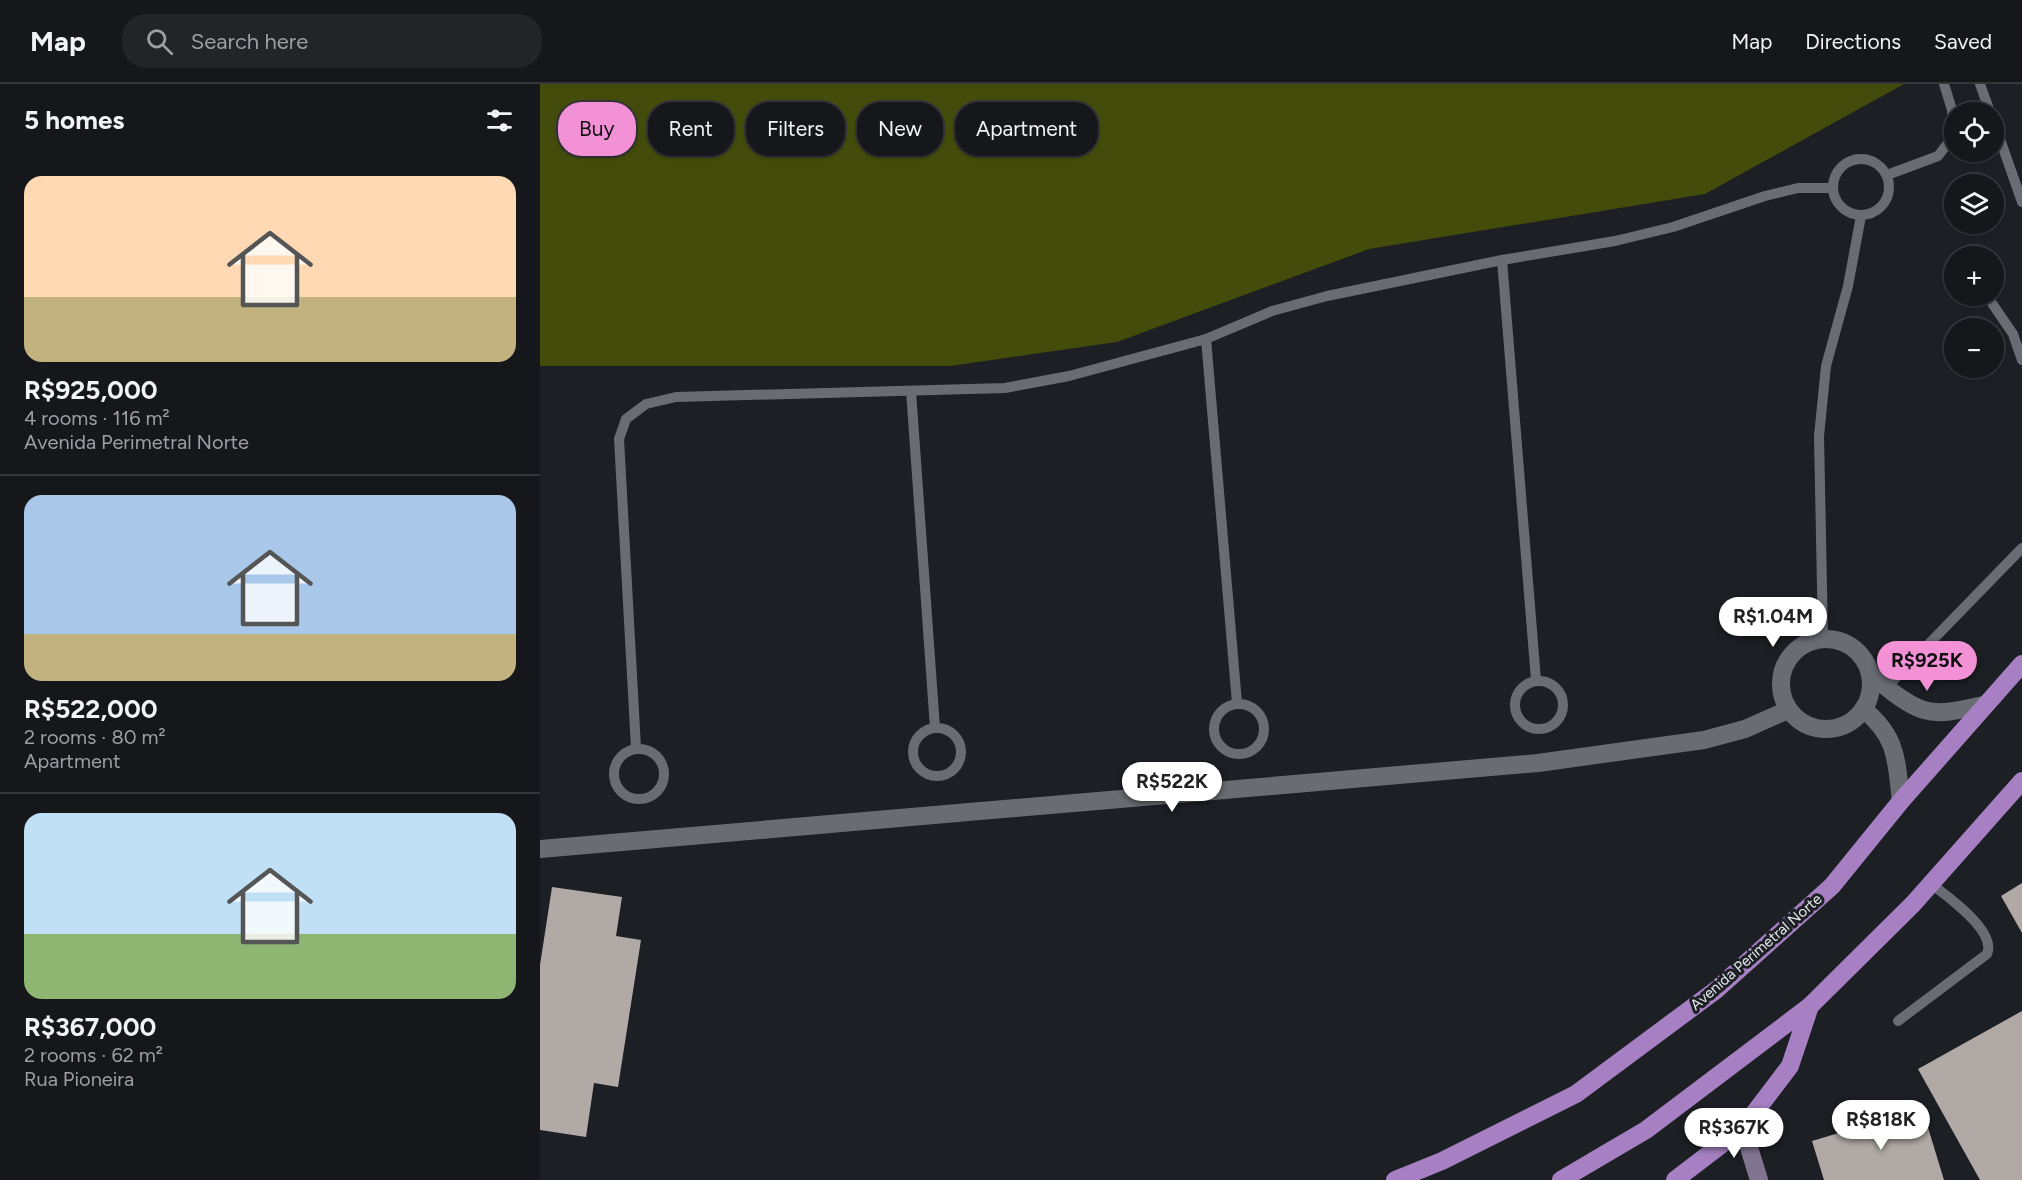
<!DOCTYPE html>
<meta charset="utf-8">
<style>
:root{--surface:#15171b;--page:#222428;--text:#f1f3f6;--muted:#9d9fa3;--line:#34363a;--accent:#f291d6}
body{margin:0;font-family:Figtree,sans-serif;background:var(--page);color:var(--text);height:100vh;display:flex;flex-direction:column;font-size:22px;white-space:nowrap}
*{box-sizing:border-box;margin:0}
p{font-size:20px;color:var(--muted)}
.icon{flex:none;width:33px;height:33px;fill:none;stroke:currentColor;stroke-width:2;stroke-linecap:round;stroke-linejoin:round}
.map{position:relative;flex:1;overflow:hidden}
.side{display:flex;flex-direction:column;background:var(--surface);width:540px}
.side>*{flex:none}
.guide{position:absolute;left:18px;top:18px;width:570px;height:54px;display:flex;gap:12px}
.controls{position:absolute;left:1404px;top:18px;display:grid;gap:12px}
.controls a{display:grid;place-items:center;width:60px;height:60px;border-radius:50%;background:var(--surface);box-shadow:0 2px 4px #0004,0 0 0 2px var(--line);font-size:30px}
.price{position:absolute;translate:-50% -51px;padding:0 14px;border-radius:21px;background:#fff;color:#222;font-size:20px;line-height:39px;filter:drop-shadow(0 2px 3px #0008)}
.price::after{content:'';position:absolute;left:50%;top:36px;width:18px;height:14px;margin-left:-9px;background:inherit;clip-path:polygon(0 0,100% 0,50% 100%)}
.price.active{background:var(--accent);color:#111}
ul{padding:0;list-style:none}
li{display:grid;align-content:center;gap:12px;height:318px;padding:0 24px}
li+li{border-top:2px solid var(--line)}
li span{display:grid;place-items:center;height:186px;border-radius:18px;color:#555}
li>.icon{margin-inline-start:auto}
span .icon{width:108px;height:108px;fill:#fffc;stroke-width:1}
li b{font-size:26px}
h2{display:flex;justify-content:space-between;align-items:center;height:72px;padding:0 24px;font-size:26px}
.chip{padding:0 21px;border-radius:24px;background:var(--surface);box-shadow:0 2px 4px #0004,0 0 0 2px var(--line);font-size:21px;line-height:54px}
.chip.active{background:var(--accent);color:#111}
header{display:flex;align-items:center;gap:36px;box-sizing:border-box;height:84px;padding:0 30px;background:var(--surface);border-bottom:2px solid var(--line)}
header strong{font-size:28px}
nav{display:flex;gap:33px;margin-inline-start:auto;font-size:21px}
.search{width:420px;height:54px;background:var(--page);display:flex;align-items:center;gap:15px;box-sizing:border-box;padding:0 21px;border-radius:24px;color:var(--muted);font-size:22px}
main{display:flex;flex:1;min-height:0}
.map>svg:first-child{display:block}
</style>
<header>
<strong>Map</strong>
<div class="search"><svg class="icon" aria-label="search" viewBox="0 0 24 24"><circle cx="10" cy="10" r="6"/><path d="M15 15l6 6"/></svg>Search here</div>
<nav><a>Map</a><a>Directions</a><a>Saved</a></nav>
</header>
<main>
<section class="side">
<h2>5 homes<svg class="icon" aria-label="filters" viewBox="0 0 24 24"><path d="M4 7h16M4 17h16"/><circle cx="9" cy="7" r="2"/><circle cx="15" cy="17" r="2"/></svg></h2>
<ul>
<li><span style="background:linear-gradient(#ffd9b3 65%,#c2b280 0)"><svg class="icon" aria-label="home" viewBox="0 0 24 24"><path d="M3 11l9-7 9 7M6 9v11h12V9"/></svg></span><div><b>R$925,000</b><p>4 rooms · 116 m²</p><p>Avenida Perimetral Norte</p></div></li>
<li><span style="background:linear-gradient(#a9c7e8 75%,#c2b280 0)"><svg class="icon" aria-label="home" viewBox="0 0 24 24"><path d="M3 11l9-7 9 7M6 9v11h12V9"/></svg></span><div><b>R$522,000</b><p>2 rooms · 80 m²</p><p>Apartment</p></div></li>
<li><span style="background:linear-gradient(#bfe0f5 65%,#8fb573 0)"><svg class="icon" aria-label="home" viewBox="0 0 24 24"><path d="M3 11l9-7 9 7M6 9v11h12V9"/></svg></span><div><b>R$367,000</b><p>2 rooms · 62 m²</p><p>Rua Pioneira</p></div></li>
</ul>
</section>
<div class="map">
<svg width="1482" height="1096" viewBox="0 0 1482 1096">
<rect width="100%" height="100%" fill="#1c1f24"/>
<!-- forest -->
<polygon fill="#434c0a" points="0,0 1364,0 1165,110 829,165 577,258 410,282 0,282"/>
<!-- building -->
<g fill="#b1a9a5">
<polygon points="1482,799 1482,849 1461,812"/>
<polygon points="12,803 82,813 76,852 101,856 78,1003 54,999 46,1053 0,1046 0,881"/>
<polygon points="1482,927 1482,1096 1440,1096 1378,985"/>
<polygon points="1382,1024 1404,1096 1284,1096 1272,1057"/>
</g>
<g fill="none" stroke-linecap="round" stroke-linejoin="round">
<!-- service -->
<g stroke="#696c73" stroke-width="10">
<polyline points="1440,0 1450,28"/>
<polyline points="1454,38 1482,118"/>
<circle cx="1321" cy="103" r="28"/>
<polyline points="1347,91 1398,72 1412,54 1412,26 1404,0"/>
<polyline points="962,176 996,596"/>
<polyline points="1447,212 1473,250 1482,276"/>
<polyline points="666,255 697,619"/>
<polyline points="371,307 395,644"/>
<polyline points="1283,554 1279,352 1286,282 1308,202 1321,132"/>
<circle cx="999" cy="621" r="24"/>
<polyline points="1347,603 1482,464"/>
<circle cx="699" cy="645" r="25"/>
<circle cx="397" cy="668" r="24"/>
<polyline points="96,664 79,355 86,335 106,320 136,313 465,304 529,292 666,255 732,227 787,212 962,176 1075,157 1133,143 1225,112 1258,104 1292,104"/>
<circle cx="99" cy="690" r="25"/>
<path d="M 1358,937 L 1447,870 C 1457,847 1407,812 1391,800"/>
</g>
<!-- minor -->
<g stroke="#696c73" stroke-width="18">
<circle cx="1286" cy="600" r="45"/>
<path d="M 1330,590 C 1345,602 1366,621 1384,626 C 1403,632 1427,624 1445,621"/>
<path d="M 1323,625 C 1358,653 1356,676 1361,717"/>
<polyline points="0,765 998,679 1164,656 1205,645 1248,626"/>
</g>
<!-- secondary -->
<polyline stroke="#807491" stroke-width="18" points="1203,1044 1219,1096"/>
<!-- trunk -->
<g stroke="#a680c2" stroke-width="18">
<polyline points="855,1096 902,1077 1036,1010 1176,906 1292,802 1361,717 1482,580"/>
<polyline points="1021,1096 1106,1046 1270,922 1373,820 1482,697"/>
<polyline points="1135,1096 1203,1044 1250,982 1270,922"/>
</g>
</g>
<g text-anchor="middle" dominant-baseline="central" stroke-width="6" stroke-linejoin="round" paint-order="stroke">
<!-- street labels -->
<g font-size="15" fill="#e5e7eb" stroke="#1c1f24">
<text transform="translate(1216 868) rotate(-41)">Avenida Perimetral Norte</text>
</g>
</g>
</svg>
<div class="controls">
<a><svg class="icon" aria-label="locate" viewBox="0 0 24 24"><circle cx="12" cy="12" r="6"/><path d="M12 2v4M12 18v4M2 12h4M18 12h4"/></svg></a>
<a><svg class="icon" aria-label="layers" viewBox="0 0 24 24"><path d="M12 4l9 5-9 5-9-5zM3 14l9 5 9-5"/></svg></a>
<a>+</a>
<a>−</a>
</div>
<b class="price" style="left:1233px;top:564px">R$1.04M</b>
<b class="price active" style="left:1387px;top:608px">R$925K</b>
<b class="price" style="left:632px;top:729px">R$522K</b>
<b class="price" style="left:1341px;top:1067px">R$818K</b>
<b class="price" style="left:1194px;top:1075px">R$367K</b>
<div class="guide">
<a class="chip active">Buy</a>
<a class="chip">Rent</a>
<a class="chip">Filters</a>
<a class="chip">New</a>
<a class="chip">Apartment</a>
</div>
</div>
</main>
